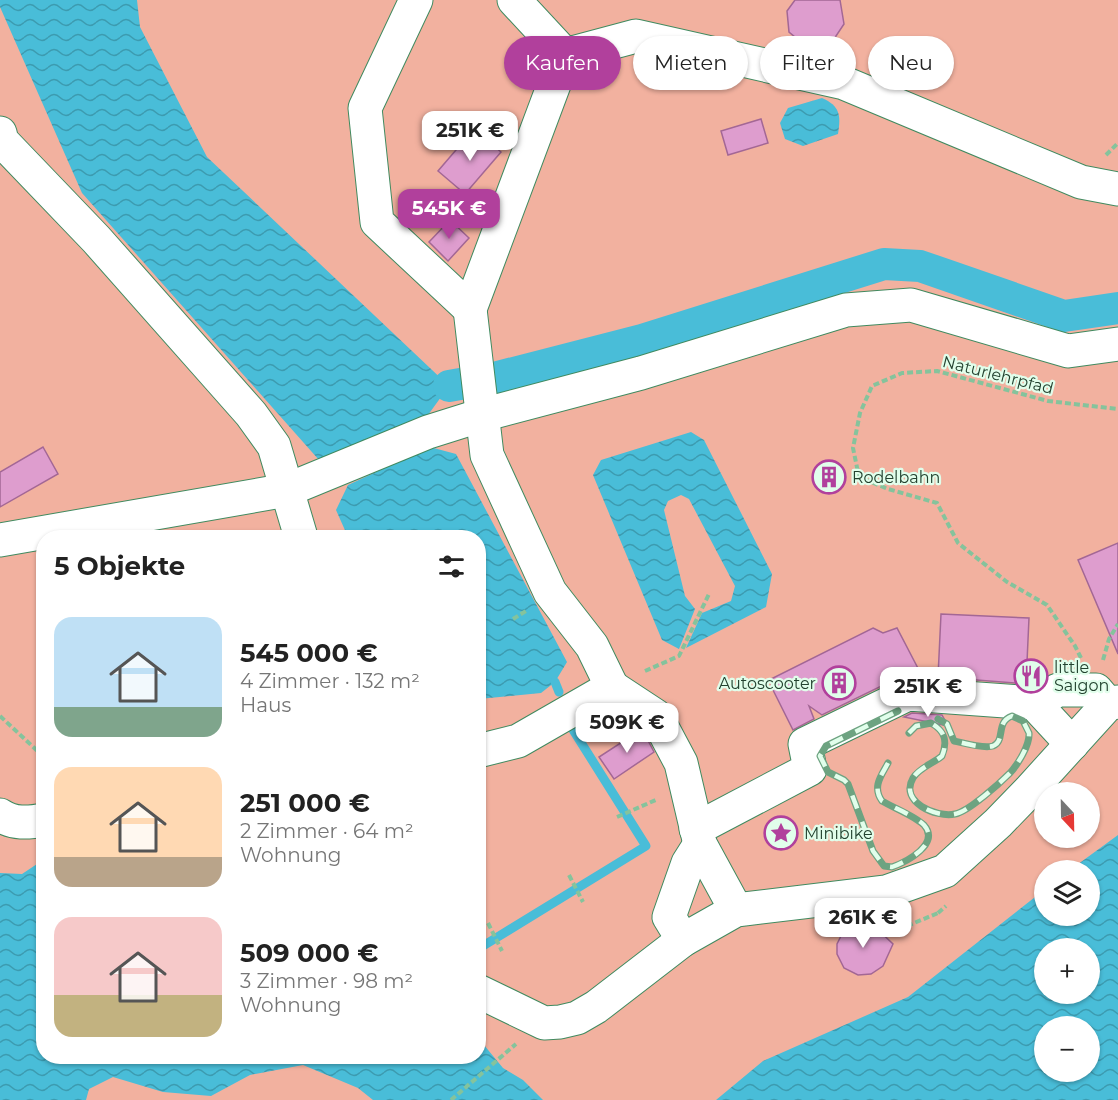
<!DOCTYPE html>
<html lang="de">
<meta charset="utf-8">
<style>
:root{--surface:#fff;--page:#f2f2f2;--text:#222;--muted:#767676;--accent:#b1409c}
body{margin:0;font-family:Montserrat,sans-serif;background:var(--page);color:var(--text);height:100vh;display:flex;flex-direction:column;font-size:22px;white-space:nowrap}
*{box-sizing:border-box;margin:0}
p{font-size:20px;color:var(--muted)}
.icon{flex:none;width:33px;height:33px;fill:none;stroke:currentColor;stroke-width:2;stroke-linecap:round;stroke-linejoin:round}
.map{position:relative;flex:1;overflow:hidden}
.panel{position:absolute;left:36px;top:530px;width:450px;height:534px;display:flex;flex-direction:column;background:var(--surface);border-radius:24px;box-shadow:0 2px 4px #0004}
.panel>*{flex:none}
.top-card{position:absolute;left:504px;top:36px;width:524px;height:54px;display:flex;gap:12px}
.needle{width:39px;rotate:158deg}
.buttons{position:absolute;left:1034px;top:782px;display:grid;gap:12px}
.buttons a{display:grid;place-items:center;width:66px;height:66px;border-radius:50%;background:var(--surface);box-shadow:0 2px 4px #0004;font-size:30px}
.price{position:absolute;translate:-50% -51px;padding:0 14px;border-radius:12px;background:#fff;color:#222;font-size:20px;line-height:39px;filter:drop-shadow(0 2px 3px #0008)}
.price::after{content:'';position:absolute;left:50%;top:36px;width:18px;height:14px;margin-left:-9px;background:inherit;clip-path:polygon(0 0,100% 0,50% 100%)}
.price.on{background:var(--accent);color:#fff}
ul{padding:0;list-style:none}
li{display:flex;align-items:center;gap:18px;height:150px;padding:0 18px}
li span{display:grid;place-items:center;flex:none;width:168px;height:120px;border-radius:18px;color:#555}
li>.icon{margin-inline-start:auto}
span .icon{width:72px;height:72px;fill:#fffc;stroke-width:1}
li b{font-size:26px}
h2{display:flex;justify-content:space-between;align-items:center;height:72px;padding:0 18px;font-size:26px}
.chip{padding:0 21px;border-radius:27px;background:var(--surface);box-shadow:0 2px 4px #0004;font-size:21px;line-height:54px}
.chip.on{background:var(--accent);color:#fff}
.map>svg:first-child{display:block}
</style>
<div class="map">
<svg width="1118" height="1100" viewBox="0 0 1118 1100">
<defs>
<pattern id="water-waves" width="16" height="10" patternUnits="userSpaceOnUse" patternTransform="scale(1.5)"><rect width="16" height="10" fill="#49bdd8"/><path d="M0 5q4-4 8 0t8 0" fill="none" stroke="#3c9bb0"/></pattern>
</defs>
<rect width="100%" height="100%" fill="#b1fdcd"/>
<!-- park -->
<path fill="#f2b19f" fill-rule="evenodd" d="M 0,0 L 1118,0 L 1118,1100 L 0,1100 ZM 44,537 L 478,537 L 478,1056 L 44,1056 ZM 1044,792 L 1089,792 L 1089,837 L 1044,837 ZM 1044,870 L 1089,870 L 1089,915 L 1044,915 ZM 1044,948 L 1089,948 L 1089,993 L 1044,993 ZM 1044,1026 L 1089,1026 L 1089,1071 L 1044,1071 Z"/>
<!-- water -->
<g fill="url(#water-waves)" fill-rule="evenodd">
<polygon points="0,0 137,0 140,27 207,157 449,386 428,415 319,460 82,193 0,7"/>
<path d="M 822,98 C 840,106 841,115 838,134 L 803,146 L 785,139 L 780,123 L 788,108 Z"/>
<polygon points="691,432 704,440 772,574 766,607 686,648 702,613 731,601 735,586 689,499 681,495 668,501 664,510 685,596 695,609 679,649 662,640 593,475 601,460"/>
<polygon points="430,447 456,454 567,662 555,682 541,693 479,699 478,537 348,537 336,510 348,485"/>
<path d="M 1118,835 L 1118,1100 L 716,1100 L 763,1061 L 908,997 L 1044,890 L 1044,915 L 1089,915 L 1089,870 L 1070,870 ZM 1044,948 L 1089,948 L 1089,993 L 1044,993 ZM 1044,1026 L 1089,1026 L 1089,1071 L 1044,1071 Z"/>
<polygon points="43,860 44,1056 478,1056 479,1039 503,1068 523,1080 543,1100 373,1100 358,1088 303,1065 250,1075 211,1096 163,1092 113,1077 89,1089 86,1100 0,1100 0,873 22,874"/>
</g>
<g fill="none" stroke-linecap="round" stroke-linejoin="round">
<!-- stream -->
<g stroke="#49bdd8" stroke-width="9">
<polyline points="555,682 559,692"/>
<polyline points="478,949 646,846 570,725"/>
</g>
<!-- canal -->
<g stroke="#49bdd8" stroke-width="32">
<polyline points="494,378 642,340 884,264 920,266 1064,316 1118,308"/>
<polyline points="449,386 466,383"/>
</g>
</g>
<!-- building -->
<g fill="#de9dce" stroke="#a36795" stroke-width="1.5">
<polygon points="795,0 840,0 844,24 830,45 807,47 789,32 787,11"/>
<polygon points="761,119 768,143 728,155 721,131"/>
<polygon points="474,129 501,152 465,194 438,171"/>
<polygon points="450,220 469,238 448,261 429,242"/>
<polygon points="43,447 58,474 0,507 0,472"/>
<polygon points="1118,543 1118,654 1078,560"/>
<polygon points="941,614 1029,618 1026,684 938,677"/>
<polygon points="873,628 883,633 897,628 922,676 900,677 822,715 809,706 814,719 793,730 771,686 773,680 771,679"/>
<polygon points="912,713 942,715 948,726 904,717"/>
<polygon points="642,729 654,752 614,779 599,757"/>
<polygon points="865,924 875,927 893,944 883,966 871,974 858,975 844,968 837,954 837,944 842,934 852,926"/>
</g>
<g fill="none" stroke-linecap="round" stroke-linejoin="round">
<!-- minor casing -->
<g stroke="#408a5f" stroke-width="35">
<g id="minor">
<polyline points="416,0 365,108 377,222 470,309 565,55 636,36 844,83 1081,182 1118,189"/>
<polyline points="514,0 565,55"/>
<polyline points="0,133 2,141 96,239 251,414 274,446 301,537"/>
<polyline points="470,309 487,455 550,592 592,646 612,687"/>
<polyline points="0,540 287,490 428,432 482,415 641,373 846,310 911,305 1068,351 1118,344"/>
<polyline points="1034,703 1072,744"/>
<polyline points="478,751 518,741 612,687 656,716 681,763 700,844 736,910"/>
<path d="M 0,815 C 13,824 28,823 44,820"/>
<polyline points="696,829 810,769 805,744 908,694 1034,703 1058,690 1096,690 1108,704"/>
<polyline points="683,940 669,917 688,863 700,844"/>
<polyline points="478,991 544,1023 560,1022 577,1018 596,1007 683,940 736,910 886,892 945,871 998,823 1029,791 1108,704 1118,702"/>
</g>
</g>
<!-- path -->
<g stroke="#85c39c" stroke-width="4" stroke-dasharray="6 3" stroke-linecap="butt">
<polyline points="1106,155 1118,143"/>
<polyline points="513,619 526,611"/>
<polyline points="1081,658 1075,646 1047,605 1007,582 958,543 937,503 888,489 859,477 853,448 860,413 872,386 902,373 937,371 1048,401 1118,409"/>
<polyline points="1103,660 1109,639 1118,624"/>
<polyline points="645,671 679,656 709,594"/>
<polyline points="0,716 44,757"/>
<polyline points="617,817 658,799"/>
<polyline points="569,875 583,902"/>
<polyline points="938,913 946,906"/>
<polyline points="488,923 502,951"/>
<polyline points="907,926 938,913 937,911"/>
<polyline points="451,1100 516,1044"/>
</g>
<!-- minor -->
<use href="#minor" stroke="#fff" stroke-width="33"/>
<!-- rail casing -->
<g stroke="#6da381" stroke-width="7">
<g id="rail">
<path d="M 909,733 L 916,726 L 931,723 C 945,731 948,741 942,756 C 934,763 919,768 913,778 C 899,802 936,818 955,814 C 968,812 1000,783 1010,773 C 1018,764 1030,745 1029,733 L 1023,721 L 1012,716 C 995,722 1006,741 993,746 C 983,749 964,743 954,741 L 947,724 L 938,719"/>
<path d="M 888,763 C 881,776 872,787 882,801 C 894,808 915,816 924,825 C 941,844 906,862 892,867 L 884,866 L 873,851 L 848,784 L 844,780 L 828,772 L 820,756 L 826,746 L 898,711"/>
</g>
</g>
<!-- rail -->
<use href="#rail" stroke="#e1feeb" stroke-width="4.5" stroke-dasharray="14" stroke-linecap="butt"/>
</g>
<!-- icons -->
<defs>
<g id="building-ring" transform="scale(1.725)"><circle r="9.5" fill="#e1feeb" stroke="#b1409c" stroke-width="1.5"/><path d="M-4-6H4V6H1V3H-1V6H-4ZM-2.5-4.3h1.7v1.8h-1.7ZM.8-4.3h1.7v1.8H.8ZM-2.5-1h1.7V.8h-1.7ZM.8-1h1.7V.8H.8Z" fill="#b1409c"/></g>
<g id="restaurant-ring" transform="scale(1.725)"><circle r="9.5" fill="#e1feeb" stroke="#b1409c" stroke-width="1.5"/><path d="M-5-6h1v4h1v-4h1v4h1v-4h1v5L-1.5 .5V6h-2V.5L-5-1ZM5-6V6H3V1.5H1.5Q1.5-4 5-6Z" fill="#b1409c"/></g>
<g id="sight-ring" transform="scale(1.725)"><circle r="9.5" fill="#e1feeb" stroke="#b1409c" stroke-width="1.5"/><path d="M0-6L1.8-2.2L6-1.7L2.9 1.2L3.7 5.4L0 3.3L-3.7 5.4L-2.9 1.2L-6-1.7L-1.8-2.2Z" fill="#b1409c"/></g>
</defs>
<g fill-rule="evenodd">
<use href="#building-ring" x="829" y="477"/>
<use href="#restaurant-ring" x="1031" y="676"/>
<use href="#building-ring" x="839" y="683"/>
<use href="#sight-ring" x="781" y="833"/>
</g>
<g text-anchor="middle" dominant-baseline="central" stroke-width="4.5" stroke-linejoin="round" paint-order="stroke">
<!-- street labels -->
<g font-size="16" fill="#23422f" stroke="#e1feeb">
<text transform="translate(998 375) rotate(14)">Naturlehrpfad</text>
</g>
<!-- poi labels -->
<g font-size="16" fill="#23422f" stroke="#e1feeb" text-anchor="start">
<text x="852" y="477">Rodelbahn</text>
<text x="1054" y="667">little<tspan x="1054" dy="18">Saigon</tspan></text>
<text x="816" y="683" text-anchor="end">Autoscooter</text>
<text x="804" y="833">Minibike</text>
</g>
</g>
</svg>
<div class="buttons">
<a><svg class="needle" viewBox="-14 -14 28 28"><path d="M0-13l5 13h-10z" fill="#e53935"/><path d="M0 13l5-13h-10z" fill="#767676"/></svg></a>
<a><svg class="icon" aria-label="layers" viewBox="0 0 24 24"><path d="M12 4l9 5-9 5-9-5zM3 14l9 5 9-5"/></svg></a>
<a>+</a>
<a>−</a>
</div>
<b class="price" style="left:470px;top:162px">251K €</b>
<b class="price on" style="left:449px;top:240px">545K €</b>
<b class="price" style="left:928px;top:718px">251K €</b>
<b class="price" style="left:627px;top:754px">509K €</b>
<b class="price" style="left:863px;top:949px">261K €</b>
<div class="top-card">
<a class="chip on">Kaufen</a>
<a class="chip">Mieten</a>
<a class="chip">Filter</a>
<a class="chip">Neu</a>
</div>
<section class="panel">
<h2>5 Objekte<svg class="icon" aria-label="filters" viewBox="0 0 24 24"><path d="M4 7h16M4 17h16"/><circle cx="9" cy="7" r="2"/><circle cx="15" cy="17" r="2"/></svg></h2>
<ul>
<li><span style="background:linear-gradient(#bfe0f5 75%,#7fa58c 0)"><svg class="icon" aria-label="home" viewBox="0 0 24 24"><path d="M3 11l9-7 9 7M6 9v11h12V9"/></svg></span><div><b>545 000 €</b><p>4 Zimmer · 132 m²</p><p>Haus</p></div></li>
<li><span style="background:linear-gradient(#ffd9b3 75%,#b9a48a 0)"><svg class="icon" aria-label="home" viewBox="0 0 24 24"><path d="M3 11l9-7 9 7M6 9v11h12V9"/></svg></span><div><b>251 000 €</b><p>2 Zimmer · 64 m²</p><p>Wohnung</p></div></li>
<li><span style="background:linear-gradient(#f6c9c9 65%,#c2b280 0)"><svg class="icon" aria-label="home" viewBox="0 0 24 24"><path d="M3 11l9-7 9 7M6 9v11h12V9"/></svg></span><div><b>509 000 €</b><p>3 Zimmer · 98 m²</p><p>Wohnung</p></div></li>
</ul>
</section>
</div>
